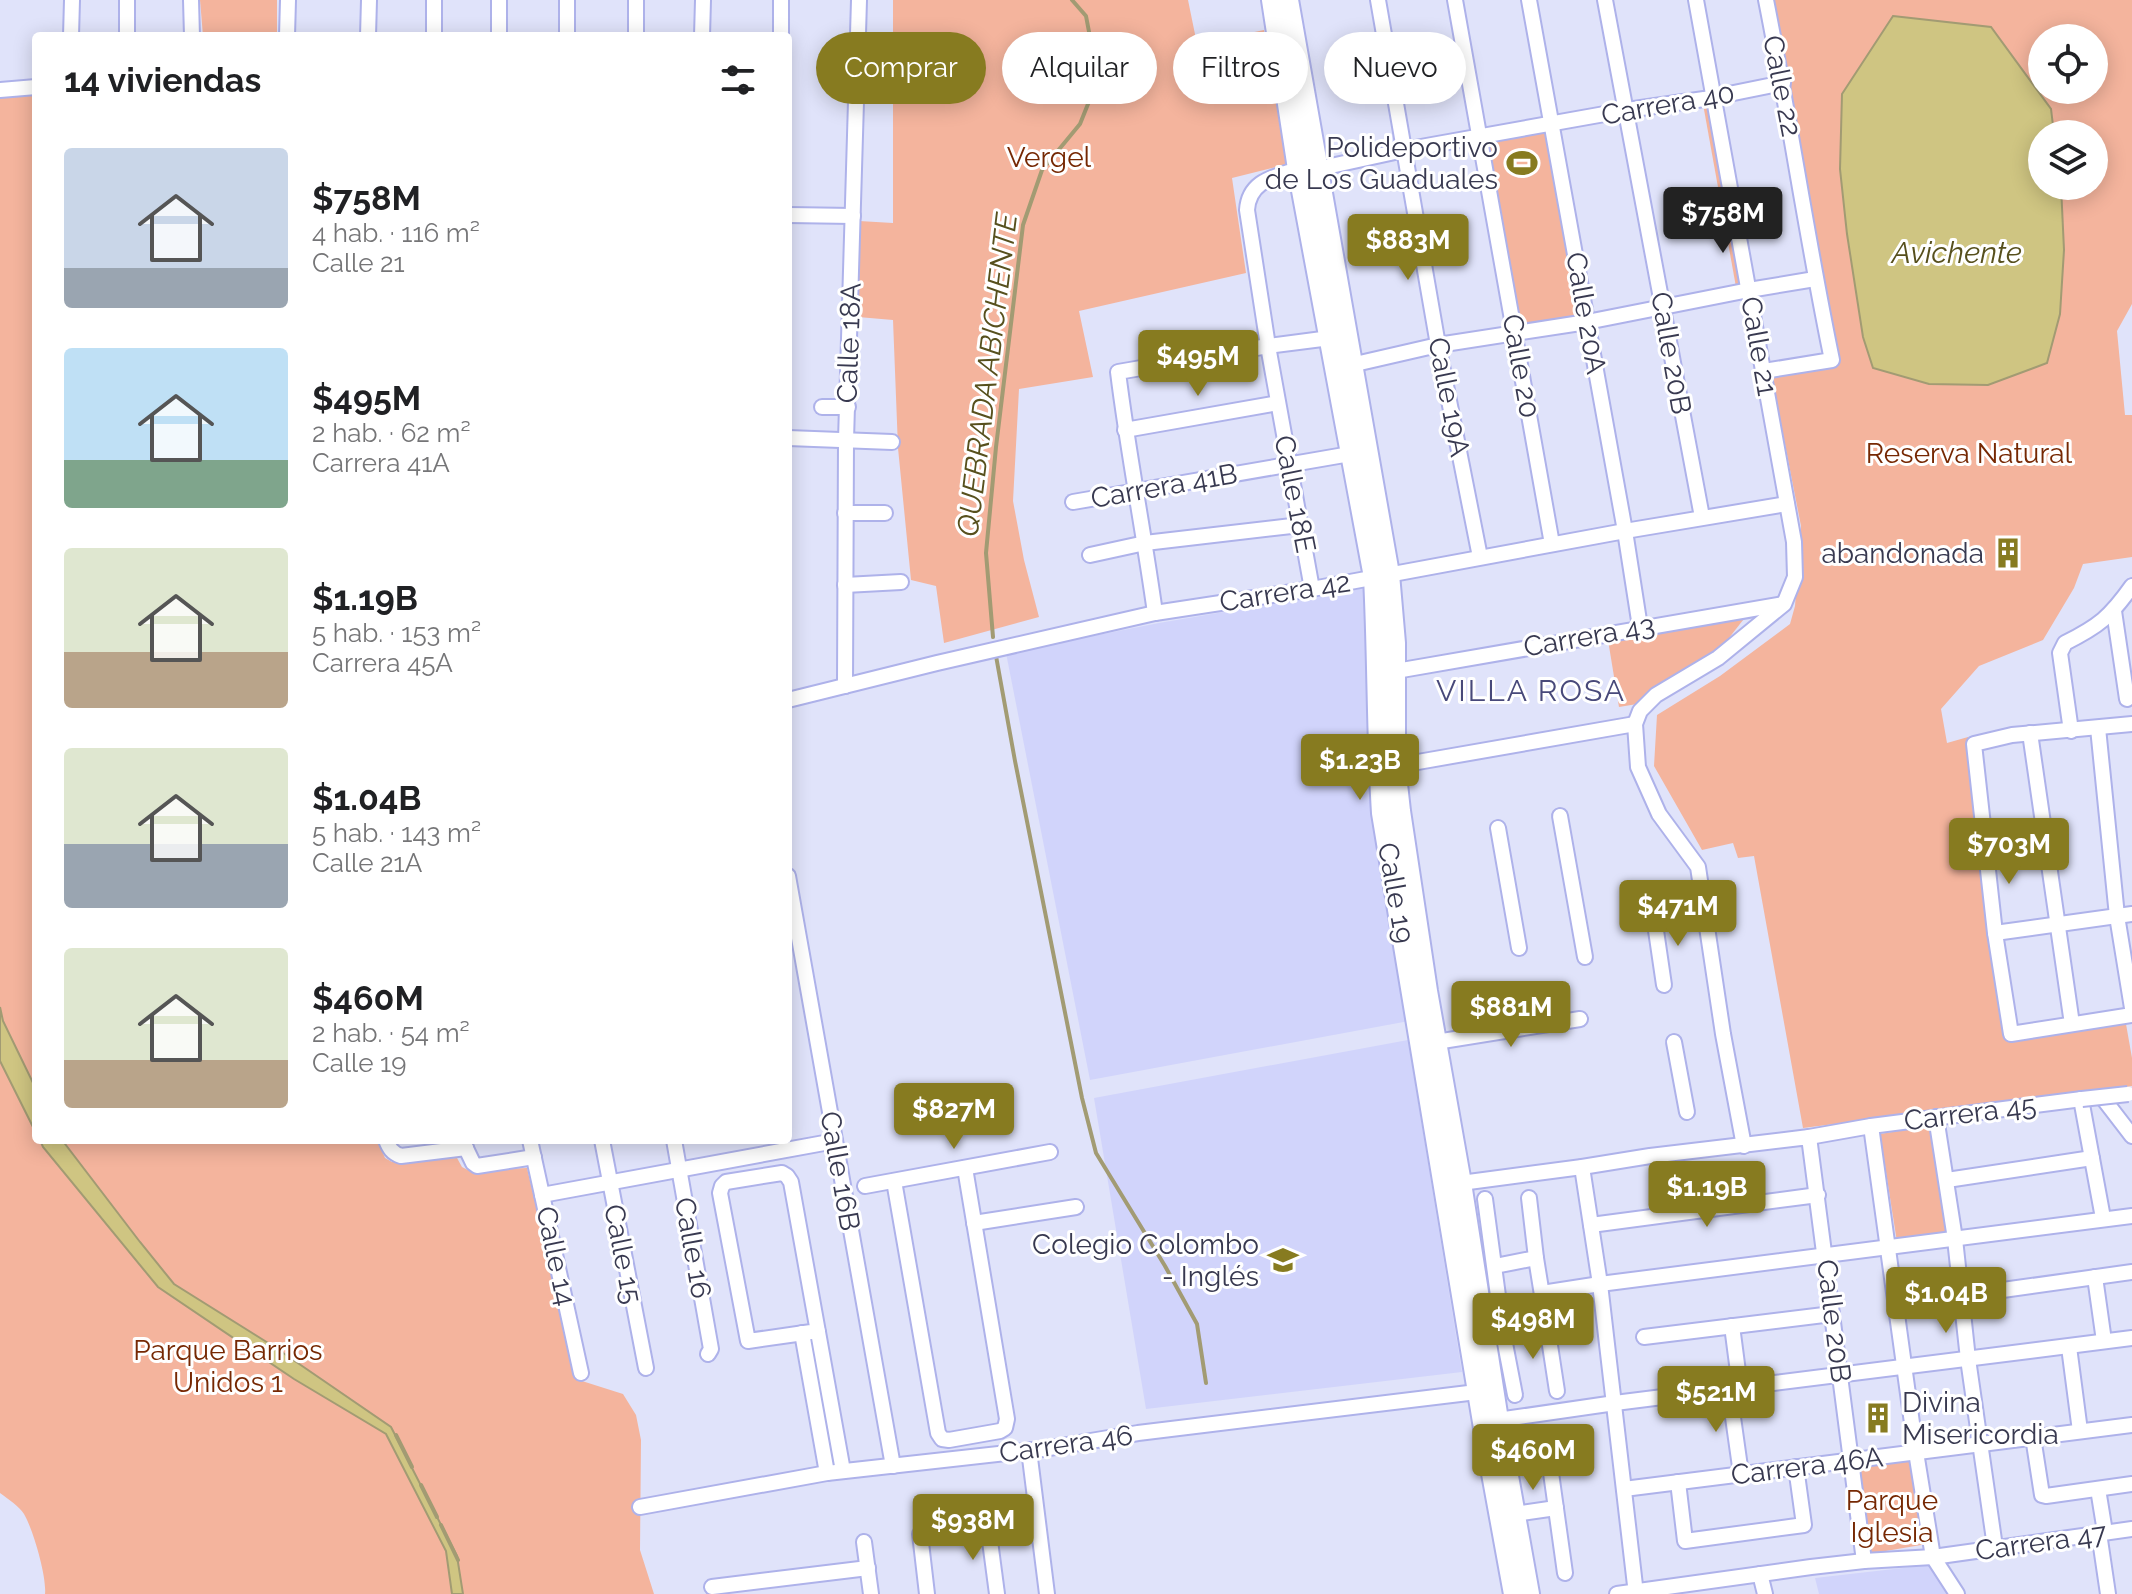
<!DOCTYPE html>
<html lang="es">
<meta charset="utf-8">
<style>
:root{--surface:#fff;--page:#f6f6f6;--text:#202124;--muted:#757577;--accent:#877b20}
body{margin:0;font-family:Raleway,sans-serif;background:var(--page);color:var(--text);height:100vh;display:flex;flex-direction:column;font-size:30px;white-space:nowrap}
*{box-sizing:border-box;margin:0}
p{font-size:26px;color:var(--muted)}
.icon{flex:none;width:44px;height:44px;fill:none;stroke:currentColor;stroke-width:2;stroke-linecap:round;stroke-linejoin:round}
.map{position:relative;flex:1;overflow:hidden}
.panel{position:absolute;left:32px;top:32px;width:760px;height:1112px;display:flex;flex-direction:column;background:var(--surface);border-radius:8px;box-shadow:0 4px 20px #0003}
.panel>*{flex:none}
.guide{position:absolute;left:816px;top:32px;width:760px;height:72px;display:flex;gap:16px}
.tools{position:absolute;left:2028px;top:24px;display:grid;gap:16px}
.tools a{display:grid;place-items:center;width:80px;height:80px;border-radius:50%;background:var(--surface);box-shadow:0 4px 20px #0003;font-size:40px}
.price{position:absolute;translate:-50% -68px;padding:0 18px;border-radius:8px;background:var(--accent);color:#fff;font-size:26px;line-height:52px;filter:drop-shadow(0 2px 4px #0008)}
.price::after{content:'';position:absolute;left:50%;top:48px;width:24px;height:18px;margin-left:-12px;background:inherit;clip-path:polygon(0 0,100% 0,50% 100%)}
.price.selected{background:#222;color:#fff}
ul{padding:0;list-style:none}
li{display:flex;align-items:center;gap:24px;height:200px;padding:0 32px}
li span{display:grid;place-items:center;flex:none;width:224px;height:160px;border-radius:8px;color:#555}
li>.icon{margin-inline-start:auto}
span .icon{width:96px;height:96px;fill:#fffc;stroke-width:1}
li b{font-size:34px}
h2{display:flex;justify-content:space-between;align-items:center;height:96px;padding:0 32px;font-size:34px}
.tag{padding:0 28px;border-radius:36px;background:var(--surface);box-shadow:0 4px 20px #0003;font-size:28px;line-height:72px}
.tag.selected{background:var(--accent);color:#fff}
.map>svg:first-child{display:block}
</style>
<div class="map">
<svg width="2132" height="1594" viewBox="0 0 2132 1594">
<rect width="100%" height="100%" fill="#e0e3fa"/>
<!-- built -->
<g fill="#d1d4fb">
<polygon points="1365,588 1409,1021 1090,1080 1006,653 1159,623"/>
<polygon points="1408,1040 1462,1372 1146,1409 1094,1098"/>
<polygon points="1929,1565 1949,1594 1819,1594 1815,1578"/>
</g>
<!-- green -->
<g fill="#f4b49d" fill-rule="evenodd">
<polygon points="200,0 277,0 277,36 203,36"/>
<polygon points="893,0 1188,0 1197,44 1264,30 1288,164 1232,178 1246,273 1079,311 1093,377 1019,389 1013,501 1024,560 1039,617 944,643 936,586 911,580 898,448 893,320 858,317 859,221 893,223"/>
<path d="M 1772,0 L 2132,0 L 2132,304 L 2117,331 L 2125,415 L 2132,415 L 2132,557 L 2083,564 L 2074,588 L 2043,640 L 1979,666 L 1941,709 L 1947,743 L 1968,737 L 2007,1042 L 2126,1024 L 2132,1058 L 2132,1086 L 1803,1128 L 1754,856 L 1738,858 L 1733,843 L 1702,850 L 1654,766 L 1657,715 L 1720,676 L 1790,624 L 1795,606 L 1801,526 L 1772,378 L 1839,362 L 1802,182 L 1787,75 ZM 2042,38 L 2094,38 L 2094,90 L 2042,90 ZM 2042,134 L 2094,134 L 2094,186 L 2042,186 Z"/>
<path d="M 36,95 L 36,1140 L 377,1140 L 385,1158 L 392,1162 L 457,1158 L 462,1167 L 468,1170 L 527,1168 L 576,1373 L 582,1381 L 623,1394 L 636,1415 L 641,1440 L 640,1550 L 654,1594 L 45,1594 C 47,1577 33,1529 24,1514 C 19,1506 8,1499 0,1493 L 0,98 Z"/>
<polygon points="1703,104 1711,104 1744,285 1736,287"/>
<polygon points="1551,127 1581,316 1517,327 1480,141"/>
<polygon points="1747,615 1725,643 1703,660 1637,704 1619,707 1608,640"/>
<polygon points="1934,1125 1952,1234 1897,1242 1880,1134"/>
<polygon points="1910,1457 1927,1544 1868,1554 1853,1466"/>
</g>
<!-- water -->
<g fill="#cfc582" stroke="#a29b73" stroke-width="2">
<polygon points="1893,16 1991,27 2051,109 2054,134 2042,134 2042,186 2061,186 2064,250 2060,314 2047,363 1988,385 1929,384 1873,368 1863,337 1847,234 1840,169 1842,94"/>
<polygon points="0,1007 3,1021 36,1089 36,1133 0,1061"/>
<polygon points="40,1140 62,1140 140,1242 174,1284 273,1346 391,1427 457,1556 463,1594 452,1594 446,1551 386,1434 294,1379 158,1287 43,1147"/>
</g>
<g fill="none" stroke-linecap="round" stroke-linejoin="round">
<!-- stream -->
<g stroke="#a29b73" stroke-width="4">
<polyline points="993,637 986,553 996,447 1023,225 1042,170 1080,124 1098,79 1086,16 1072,0"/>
<polyline points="996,656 1015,761 1082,1098 1096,1153 1165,1266 1197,1324 1206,1383"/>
<polyline points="396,1435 412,1467"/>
<polyline points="421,1485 437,1517"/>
<polyline points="441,1525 458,1560"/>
</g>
<!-- street casing -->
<g stroke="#aeb2ea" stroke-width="18">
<g id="street">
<polyline points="127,0 127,36"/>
<polyline points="191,0 192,36"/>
<polyline points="567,0 567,36"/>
<polyline points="1378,0 1438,345 1480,557"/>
<polyline points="1455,0 1552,544"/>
<polyline points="1529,0 1625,531 1640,627"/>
<polyline points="1605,0 1702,517"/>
<polyline points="1696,0 1794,542 1795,577 1784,604 1718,658 1656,695 1640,711 1635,724 1638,767 1659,814 1698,867 1723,1034 1744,1146"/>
<polyline points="71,36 72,0"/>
<polyline points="287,36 288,0"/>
<polyline points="368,36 369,0"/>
<polyline points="434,36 434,0"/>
<polyline points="499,36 499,0"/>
<polyline points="636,36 636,0"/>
<polyline points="702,36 703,0"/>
<polyline points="781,36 781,0"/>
<polyline points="0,90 36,87"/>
<path d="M 1298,169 C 1275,177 1249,180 1247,210 L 1268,346 L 1312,589"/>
<polyline points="1317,169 1404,150 1627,110 1704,99 1783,83"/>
<polyline points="788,215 853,216"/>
<polyline points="1351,365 1438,345 1587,322 1749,290 1815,279"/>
<path d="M 1764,371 L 1832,360 C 1807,240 1790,120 1766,0"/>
<polyline points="822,407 848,407"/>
<polyline points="1125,430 1278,403"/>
<polyline points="788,438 892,442"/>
<polyline points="1073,502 1350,454"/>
<polyline points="845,513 885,513"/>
<polyline points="1090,555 1145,543 1300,525"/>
<polyline points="845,585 901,582"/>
<polyline points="2114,611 2127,699"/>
<path d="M 1155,613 C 1144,533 1128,453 1118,372 L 1268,346 L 1330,338"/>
<polyline points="1396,671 1783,604"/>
<polyline points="845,686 846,440 859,0"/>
<polyline points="788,700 937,663 1155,613 1312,589 1625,531 1787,504"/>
<polyline points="2132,724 2012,735 1974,744 1995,933 2011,1034 2132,1015"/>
<polyline points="2098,728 2117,916 2132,1008"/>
<path d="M 2071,731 L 2060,653 L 2065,643 C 2099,626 2110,617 2132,586"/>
<polyline points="2030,733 2072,1024"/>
<polyline points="1395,766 1635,724"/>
<polyline points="1560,816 1585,957"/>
<polyline points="1498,828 1519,948"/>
<polyline points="788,876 893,1466"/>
<polyline points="1654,917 1664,985"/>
<polyline points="1995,933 2132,914"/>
<polyline points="1436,1042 1580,1019"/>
<polyline points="1674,1042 1687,1112"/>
<polyline points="2102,1097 2132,1136"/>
<polyline points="2081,1099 2103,1218"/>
<polyline points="1936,1117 1955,1239 1968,1359 1995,1547"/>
<polyline points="1871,1126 1916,1452 1933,1557 1957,1594"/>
<polyline points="1809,1137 1871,1126 2082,1099"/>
<path d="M 386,1140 C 389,1148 392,1153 401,1156 L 466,1148"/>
<polyline points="462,1140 473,1163 477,1166 534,1157"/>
<polyline points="530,1140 581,1373"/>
<polyline points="602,1140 646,1368"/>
<polyline points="674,1140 711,1349 708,1354"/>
<polyline points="1582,1167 1600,1284 1636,1594"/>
<polyline points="1947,1180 2092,1158"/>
<polyline points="894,1181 938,1433 942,1439 949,1440 1000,1431 1005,1428 1007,1419 965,1168"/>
<polyline points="1461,1183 1582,1167 1650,1156 1809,1137 1864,1561"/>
<polyline points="865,1186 1050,1152"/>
<polyline points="542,1195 835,1141"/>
<polyline points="1529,1198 1536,1258"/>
<polyline points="1485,1199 1503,1333 1547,1326 1536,1258 1495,1266"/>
<polyline points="974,1223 1076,1207"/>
<polyline points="1591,1225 1818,1195"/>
<polyline points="2095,1277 2104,1341"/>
<polyline points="1542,1293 1600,1284 2132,1216"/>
<polyline points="1960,1296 2132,1272"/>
<polyline points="1547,1326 1557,1391"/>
<polyline points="1732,1326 1740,1387"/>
<polyline points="818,1331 748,1341 720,1193 722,1186 726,1182 782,1173 787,1176 791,1182 843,1471"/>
<polyline points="802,1333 827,1473"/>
<polyline points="1503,1333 1515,1395"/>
<polyline points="1644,1337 1832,1314"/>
<polyline points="2069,1347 2080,1431"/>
<polyline points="1729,1389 1741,1474"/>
<polyline points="1491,1421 1615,1403 2132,1338"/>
<polyline points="1546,1437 1565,1573"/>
<polyline points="2033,1437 2042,1495 2046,1496 2132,1484"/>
<polyline points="1029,1450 1047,1594"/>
<polyline points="1678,1482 1685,1541 1804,1525 1796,1467"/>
<polyline points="1624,1489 2132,1425"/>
<polyline points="2098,1489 2105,1532"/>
<polyline points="640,1507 827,1473 1043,1449 1138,1433 1485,1391"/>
<polyline points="1515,1514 1556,1508"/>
<polyline points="988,1526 997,1594"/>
<polyline points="2099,1533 2108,1594"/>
<polyline points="920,1534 927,1594"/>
<polyline points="864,1542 871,1594"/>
<polyline points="1760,1574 1765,1594"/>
<polyline points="712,1587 868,1568"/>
<polyline points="1617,1594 1811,1567 1864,1561 1933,1557 2132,1529"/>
</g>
</g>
<!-- secondary casing -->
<g stroke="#aeb2ea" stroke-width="24">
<g id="secondary">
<path d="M 1272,0 L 1298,169 L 1374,577 C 1378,656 1377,735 1382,813 L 1487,1446 L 1514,1594"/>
<polyline points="1288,0 1389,574 1395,643 1395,766 1400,811 1427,991 1461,1183 1498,1420 1529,1594"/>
</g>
</g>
<!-- street -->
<use href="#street" stroke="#fff" stroke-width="14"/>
<!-- secondary -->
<use href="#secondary" stroke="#fff" stroke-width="20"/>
<!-- street-bridge casing -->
<g stroke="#aeb2ea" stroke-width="18" stroke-linecap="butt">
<polyline id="street-bridge" points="2082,1099 2128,1094"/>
</g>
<!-- street-bridge -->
<use href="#street-bridge" stroke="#fff" stroke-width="14"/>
</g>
<!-- icons -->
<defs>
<g id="stadium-bare" transform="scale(2.4)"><path d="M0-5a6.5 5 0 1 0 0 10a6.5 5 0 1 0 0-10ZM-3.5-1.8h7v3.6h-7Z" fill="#877b20" stroke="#fff" stroke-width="2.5" paint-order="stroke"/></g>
<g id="building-bare" transform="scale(2.4)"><path d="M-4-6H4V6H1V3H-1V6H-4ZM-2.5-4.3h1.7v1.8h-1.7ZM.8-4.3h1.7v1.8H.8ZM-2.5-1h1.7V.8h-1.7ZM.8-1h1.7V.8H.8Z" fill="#877b20" stroke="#fff" stroke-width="2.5" paint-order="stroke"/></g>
<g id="university-bare" transform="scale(2.4)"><path d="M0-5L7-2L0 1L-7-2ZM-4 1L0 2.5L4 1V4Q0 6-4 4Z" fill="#877b20" stroke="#fff" stroke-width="2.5" paint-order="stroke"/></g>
</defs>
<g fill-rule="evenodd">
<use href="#stadium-bare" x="1522" y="163"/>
<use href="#building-bare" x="2008" y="553"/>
<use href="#university-bare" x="1283" y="1260"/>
<use href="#building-bare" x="1878" y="1418"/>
</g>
<g text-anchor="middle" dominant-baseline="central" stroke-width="6" stroke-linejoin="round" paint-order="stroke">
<!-- street labels -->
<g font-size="28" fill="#383950" stroke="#fff">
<text transform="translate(1782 86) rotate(79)">Calle 22</text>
<text transform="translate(1668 104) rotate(-10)">Carrera 40</text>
<text transform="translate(1586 313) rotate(80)">Calle 20A</text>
<text transform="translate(849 343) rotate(-88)">Calle 18A</text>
<text transform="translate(1759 346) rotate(80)">Calle 21</text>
<text transform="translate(1671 353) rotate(80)">Calle 20B</text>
<text transform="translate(1521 366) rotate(80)">Calle 20</text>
<text transform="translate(1449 397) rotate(79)">Calle 19A</text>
<text transform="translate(1164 486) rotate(-10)">Carrera 41B</text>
<text transform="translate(1295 494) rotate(79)">Calle 18E</text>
<text transform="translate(1285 592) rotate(-9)">Carrera 42</text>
<text transform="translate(1589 636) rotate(-10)">Carrera 43</text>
<text transform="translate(1396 893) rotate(80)">Calle 19</text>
<text transform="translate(1970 1113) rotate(-7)">Carrera 45</text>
<text transform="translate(840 1171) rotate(80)">Calle 16B</text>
<text transform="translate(693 1248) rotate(80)">Calle 16</text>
<text transform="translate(623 1254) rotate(79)">Calle 15</text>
<text transform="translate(556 1256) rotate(78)">Calle 14</text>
<text transform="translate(1834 1321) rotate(83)">Calle 20B</text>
<text transform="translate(1066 1444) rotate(-8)">Carrera 46</text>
<text transform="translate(1807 1466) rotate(-7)">Carrera 46A</text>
<text transform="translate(2041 1542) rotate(-8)">Carrera 47</text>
</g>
<!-- poi labels -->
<g font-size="28" fill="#383950" stroke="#fff" text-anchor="end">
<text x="1498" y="147">Polideportivo<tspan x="1498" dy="32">de Los Guaduales</tspan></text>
<text x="1984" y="553">abandonada</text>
<text x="1259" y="1244">Colegio Colombo<tspan x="1259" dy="32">- Inglés</tspan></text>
<text x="1902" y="1402" text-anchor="start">Divina<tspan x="1902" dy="32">Misericordia</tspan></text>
</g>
<!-- park labels -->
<g font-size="28" fill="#762803" stroke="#fff">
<text x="1049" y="157">Vergel</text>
<text x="1969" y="453">Reserva Natural</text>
<text x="228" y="1350">Parque Barrios<tspan x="228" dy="32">Unidos 1</tspan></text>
<text x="1892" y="1500">Parque<tspan x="1892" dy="32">Iglesia</tspan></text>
</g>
<!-- water labels -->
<g font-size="30" font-style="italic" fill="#57501d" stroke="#fff">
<text x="1957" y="252">Avichente</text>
<text transform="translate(987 375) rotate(-83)">QUEBRADA ABICHENTE</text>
</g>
<!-- neighbourhood labels -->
<g font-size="30" letter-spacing="2" fill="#48497a" stroke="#fff">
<text x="1531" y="690">VILLA ROSA</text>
</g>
</g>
</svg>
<div class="tools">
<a><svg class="icon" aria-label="locate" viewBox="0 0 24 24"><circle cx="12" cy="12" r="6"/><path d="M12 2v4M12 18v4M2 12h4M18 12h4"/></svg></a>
<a><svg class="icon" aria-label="layers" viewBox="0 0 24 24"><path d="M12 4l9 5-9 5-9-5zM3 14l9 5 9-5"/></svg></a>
</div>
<b class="price selected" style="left:1723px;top:255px">$758M</b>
<b class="price" style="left:1408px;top:282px">$883M</b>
<b class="price" style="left:1198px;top:398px">$495M</b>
<b class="price" style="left:1360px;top:802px">$1.23B</b>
<b class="price" style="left:2009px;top:886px">$703M</b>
<b class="price" style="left:1678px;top:948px">$471M</b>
<b class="price" style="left:1511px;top:1049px">$881M</b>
<b class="price" style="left:954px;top:1151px">$827M</b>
<b class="price" style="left:1707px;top:1229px">$1.19B</b>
<b class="price" style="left:1946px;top:1335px">$1.04B</b>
<b class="price" style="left:1533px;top:1361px">$498M</b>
<b class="price" style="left:1716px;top:1434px">$521M</b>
<b class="price" style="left:1533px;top:1492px">$460M</b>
<b class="price" style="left:973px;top:1562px">$938M</b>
<div class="guide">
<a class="tag selected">Comprar</a>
<a class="tag">Alquilar</a>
<a class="tag">Filtros</a>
<a class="tag">Nuevo</a>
</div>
<section class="panel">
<h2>14 viviendas<svg class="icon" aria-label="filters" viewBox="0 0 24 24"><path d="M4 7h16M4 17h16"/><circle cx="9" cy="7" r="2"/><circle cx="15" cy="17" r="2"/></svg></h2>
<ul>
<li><span style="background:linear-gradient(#c9d6e8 75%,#9aa5b1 0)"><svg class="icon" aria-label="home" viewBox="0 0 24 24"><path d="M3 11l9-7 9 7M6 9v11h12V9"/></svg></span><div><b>$758M</b><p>4 hab. · 116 m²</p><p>Calle 21</p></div></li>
<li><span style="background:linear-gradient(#bfe0f5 70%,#7fa58c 0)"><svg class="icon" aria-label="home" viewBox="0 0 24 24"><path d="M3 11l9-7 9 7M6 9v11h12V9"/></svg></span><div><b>$495M</b><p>2 hab. · 62 m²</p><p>Carrera 41A</p></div></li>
<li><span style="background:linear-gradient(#dfe7d0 65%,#b9a48a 0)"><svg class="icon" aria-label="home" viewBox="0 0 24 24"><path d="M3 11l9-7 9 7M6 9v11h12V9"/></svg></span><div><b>$1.19B</b><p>5 hab. · 153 m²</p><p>Carrera 45A</p></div></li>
<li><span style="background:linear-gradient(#dfe7d0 60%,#9aa5b1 0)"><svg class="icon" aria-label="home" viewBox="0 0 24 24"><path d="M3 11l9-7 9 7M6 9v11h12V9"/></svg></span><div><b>$1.04B</b><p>5 hab. · 143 m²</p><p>Calle 21A</p></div></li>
<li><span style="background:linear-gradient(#dfe7d0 70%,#b9a48a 0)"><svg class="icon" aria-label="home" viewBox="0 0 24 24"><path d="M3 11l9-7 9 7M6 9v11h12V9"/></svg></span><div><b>$460M</b><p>2 hab. · 54 m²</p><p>Calle 19</p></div></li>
</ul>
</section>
</div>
